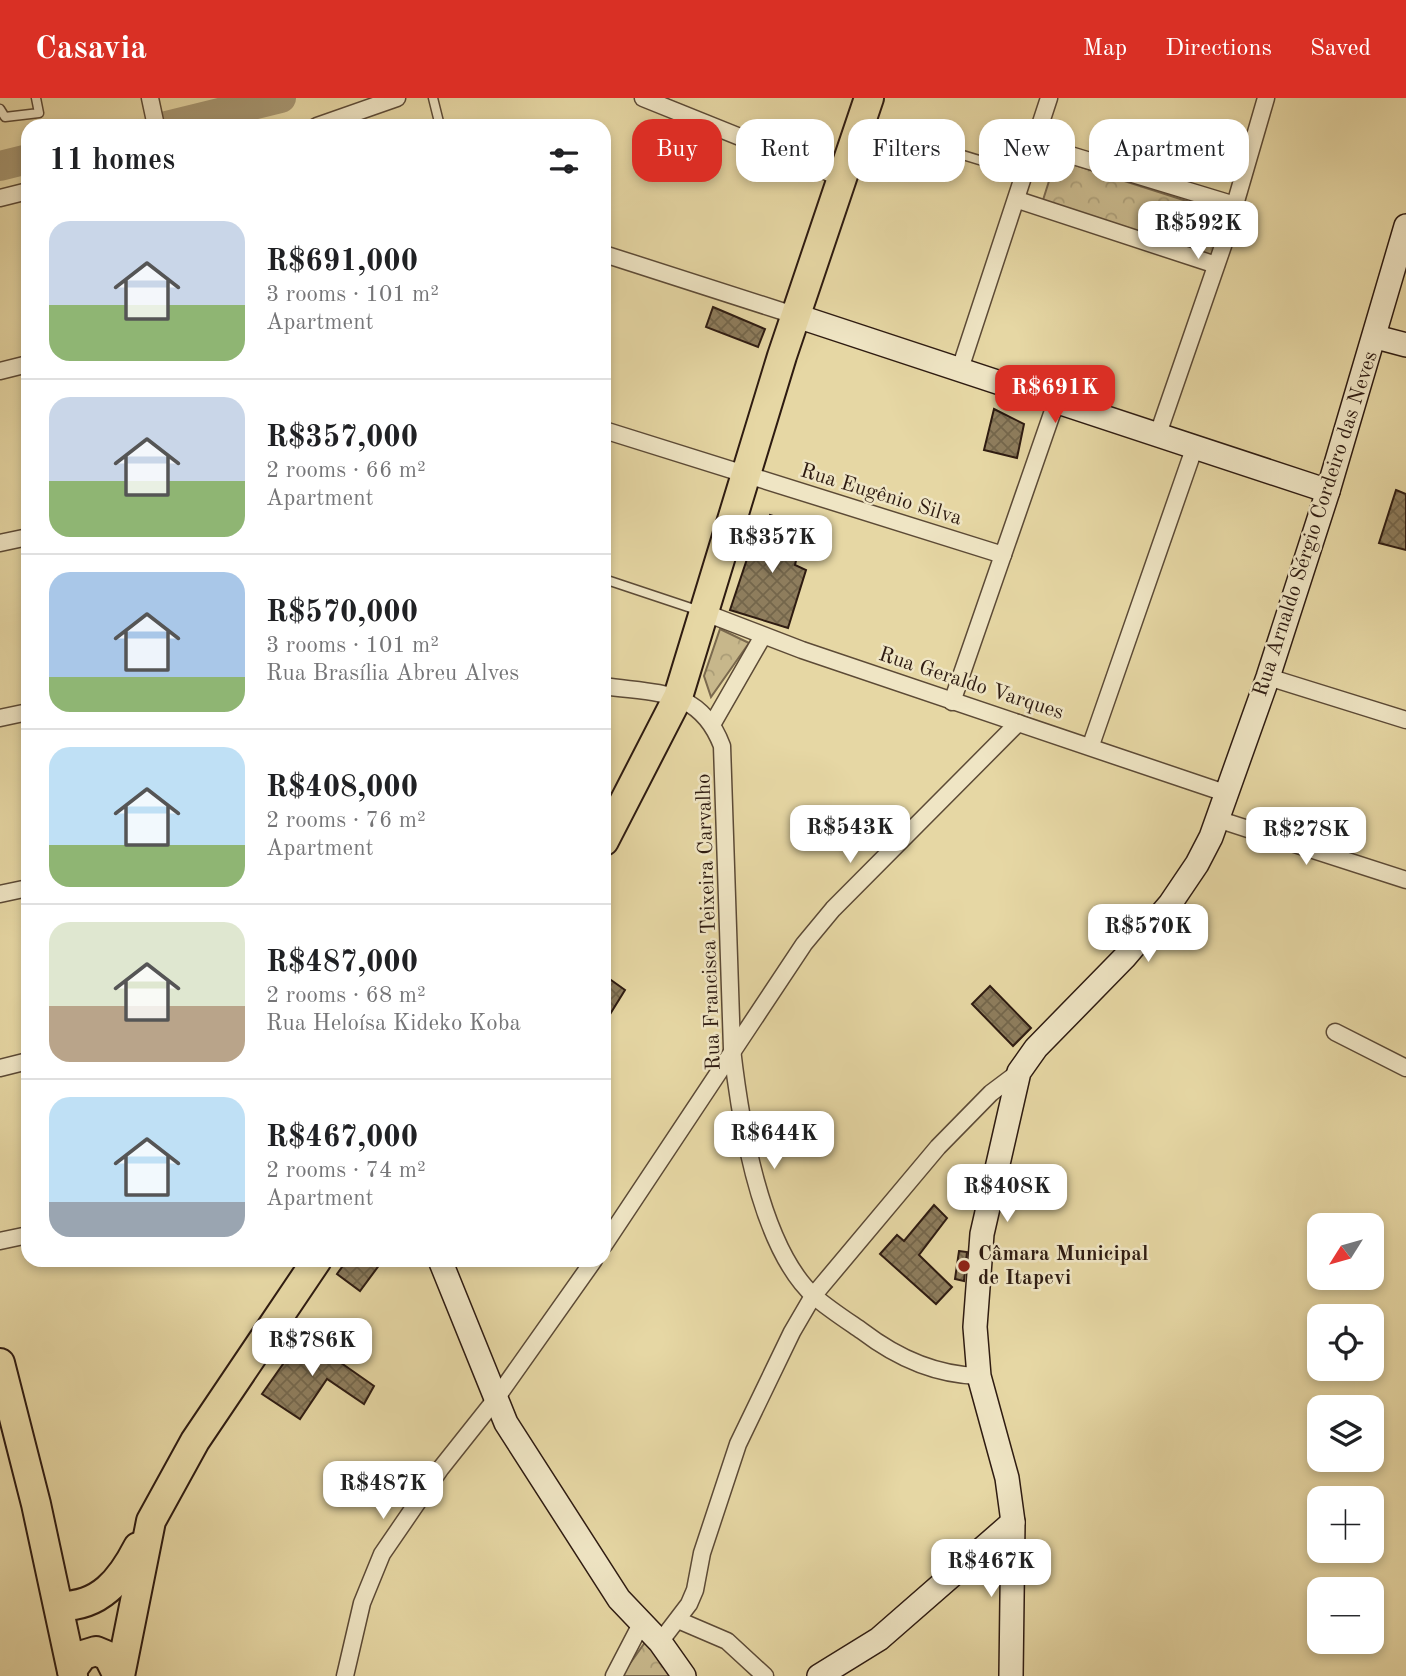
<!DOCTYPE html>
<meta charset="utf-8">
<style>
:root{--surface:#fff;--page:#f2f2f2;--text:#202124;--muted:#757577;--line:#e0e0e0;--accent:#d93025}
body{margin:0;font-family:"Old Standard TT",serif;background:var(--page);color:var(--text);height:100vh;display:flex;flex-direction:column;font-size:26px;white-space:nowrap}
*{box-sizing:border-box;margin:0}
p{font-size:23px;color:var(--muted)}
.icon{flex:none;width:38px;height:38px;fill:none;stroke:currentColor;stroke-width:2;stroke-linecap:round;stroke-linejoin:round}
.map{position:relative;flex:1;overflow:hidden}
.panel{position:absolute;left:21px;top:21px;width:590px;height:1148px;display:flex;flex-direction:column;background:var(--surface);border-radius:21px;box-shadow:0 4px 10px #0003}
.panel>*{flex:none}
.hud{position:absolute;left:632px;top:21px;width:665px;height:63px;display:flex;gap:14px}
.needle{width:46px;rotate:233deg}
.buttons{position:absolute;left:1307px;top:1115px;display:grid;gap:14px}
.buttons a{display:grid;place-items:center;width:77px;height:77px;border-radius:14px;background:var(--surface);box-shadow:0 4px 10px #0003;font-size:35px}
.price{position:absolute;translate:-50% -60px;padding:0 16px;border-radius:14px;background:#fff;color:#222;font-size:23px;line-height:46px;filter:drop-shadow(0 2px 4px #0008)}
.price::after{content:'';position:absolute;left:50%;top:42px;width:21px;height:16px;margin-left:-10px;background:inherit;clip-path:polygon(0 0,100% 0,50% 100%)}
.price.active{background:var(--accent);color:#fff}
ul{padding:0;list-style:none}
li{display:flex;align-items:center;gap:21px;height:175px;padding:0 28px}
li+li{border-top:2px solid var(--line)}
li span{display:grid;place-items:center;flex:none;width:196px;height:140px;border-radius:21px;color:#555}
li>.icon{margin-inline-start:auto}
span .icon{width:84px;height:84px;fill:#fffc;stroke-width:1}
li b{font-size:30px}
h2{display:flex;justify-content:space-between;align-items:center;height:84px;padding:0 28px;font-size:30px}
.tag{padding:0 24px;border-radius:21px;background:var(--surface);box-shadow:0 4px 10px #0003;font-size:24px;line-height:63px}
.tag.active{background:var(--accent);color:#fff}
header{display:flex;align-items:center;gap:42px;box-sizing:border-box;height:98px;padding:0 35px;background:var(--accent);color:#fff}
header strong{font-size:33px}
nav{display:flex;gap:38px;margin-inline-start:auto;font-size:24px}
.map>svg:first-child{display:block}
</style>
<header>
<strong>Casavia</strong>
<nav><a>Map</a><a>Directions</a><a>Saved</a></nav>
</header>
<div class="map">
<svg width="1406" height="1578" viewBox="0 0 1406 1578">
<defs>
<pattern id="forest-crowns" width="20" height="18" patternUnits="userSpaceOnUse" patternTransform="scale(1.75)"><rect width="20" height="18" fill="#c7b78b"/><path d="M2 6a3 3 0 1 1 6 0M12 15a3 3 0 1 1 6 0" fill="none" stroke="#ab9d77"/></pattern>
<pattern id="building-cross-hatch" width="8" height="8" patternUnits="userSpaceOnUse" patternTransform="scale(1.75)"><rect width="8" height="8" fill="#8e7d5d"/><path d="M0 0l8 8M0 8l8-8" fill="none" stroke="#74664b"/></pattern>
</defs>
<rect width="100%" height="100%" fill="#e6d7a4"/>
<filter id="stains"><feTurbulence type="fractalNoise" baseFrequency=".00286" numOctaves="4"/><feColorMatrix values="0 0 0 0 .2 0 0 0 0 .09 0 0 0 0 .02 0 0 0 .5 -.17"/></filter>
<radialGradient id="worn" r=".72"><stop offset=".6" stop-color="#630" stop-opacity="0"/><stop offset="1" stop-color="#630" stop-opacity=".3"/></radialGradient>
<!-- forest -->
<g fill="url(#forest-crowns)" stroke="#7a694e" stroke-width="2">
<polygon points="1056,61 1227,116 1213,159 1043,102"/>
<polygon points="720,531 749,545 711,599 704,578"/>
<polygon points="646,1543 672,1578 621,1578"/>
</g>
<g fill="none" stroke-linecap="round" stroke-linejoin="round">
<!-- river -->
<g stroke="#a79772" stroke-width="30">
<polyline points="166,28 281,0"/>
<polyline points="0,68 28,61"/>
</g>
</g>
<!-- building -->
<g fill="url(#building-cross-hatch)" stroke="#2e1b11" stroke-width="2">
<polygon points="713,209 765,231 758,249 706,229"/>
<polygon points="994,311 1024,326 1017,360 984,352"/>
<polygon points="1396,392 1406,396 1406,452 1379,445"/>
<polygon points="770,417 804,428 795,467 806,472 788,530 730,512 749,455 757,457"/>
<polygon points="604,877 625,892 604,926"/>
<polygon points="990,888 1031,930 1013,948 972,906"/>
<polygon points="934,1107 947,1120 919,1157 952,1189 936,1206 880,1156 897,1137 904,1143"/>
<polygon points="959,1153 967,1154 964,1183 955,1181"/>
<polygon points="347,1162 383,1162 360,1193 337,1176"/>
<polygon points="297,1234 374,1288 364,1306 327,1281 300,1321 262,1296 290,1256 287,1254"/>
</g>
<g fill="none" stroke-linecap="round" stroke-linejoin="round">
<!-- lane casing -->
<g stroke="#5c4a36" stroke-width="11">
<g id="lane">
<polyline points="433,0 440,28"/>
<polyline points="0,11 5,19 39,15 36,0"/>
<polyline points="864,27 1025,76"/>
<polyline points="604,481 700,513"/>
</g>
</g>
<!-- street casing -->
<g stroke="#5c4a36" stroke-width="19">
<g id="street">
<polyline points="150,0 156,28"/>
<polyline points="643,0 842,80"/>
<polyline points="317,28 397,0"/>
<polyline points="1034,46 1235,107"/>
<polyline points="0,100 28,93"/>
<polyline points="1018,102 1216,167"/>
<polyline points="604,156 797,218"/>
<polyline points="960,271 1049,0"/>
<polyline points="0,273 28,266"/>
<polyline points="604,332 1003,457"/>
<polyline points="1158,336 1223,148 1266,0"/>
<polyline points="0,445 28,439"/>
<polyline points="703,514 802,552 1228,696"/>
<polyline points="1268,579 1406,622"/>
<path d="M 604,588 C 657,596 700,590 722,648 L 732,951 C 740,1021 760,1150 815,1199 C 829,1211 846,1222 862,1233 C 896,1259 936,1277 979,1278"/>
<polyline points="952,604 1056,304"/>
<polyline points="0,620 28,614"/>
<polyline points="713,625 763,538"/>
<polyline points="1091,647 1195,348"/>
<polyline points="1217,721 1406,782"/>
<polyline points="0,796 28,790"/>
<polyline points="1335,934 1406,970"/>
<polyline points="0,970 28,963"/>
<polyline points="0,1143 28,1137"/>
<polyline points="604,1147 804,846 833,811 1018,625"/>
<polyline points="678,1522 727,1543 765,1578"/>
<polyline points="660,1544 689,1506 695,1492 702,1455 738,1346 792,1234 813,1198 938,1049 991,995 1019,974"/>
<polyline points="345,1578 362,1505 382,1456 441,1370 495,1302 594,1162"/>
<polyline points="614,1578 641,1526"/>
</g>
</g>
<!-- secondary casing -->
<g stroke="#2e1b11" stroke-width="26">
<g id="secondary">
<polyline points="797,218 1328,393"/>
<polyline points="1376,239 1406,247"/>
<polyline points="440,1162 506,1325 619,1501 660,1544 684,1578"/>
<polyline points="819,1578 879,1541 1013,1424"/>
<polyline points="1011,1578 1013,1424 1007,1380 979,1278 975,1229 982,1136 1019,974 1036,950 1124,860 1170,806 1197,766 1211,739 1268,579 1328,393 1406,128"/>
</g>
</g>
<!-- highway casing -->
<g stroke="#2e1b11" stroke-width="32">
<g id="highway">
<polyline points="604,743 678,599 782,258 869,0"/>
<polyline points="0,1265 36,1406 73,1578"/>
<path d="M 59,1508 C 100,1509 121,1482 138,1449"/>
<polyline points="72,1572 83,1557 96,1553 108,1558 118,1578"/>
<polyline points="120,1578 151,1423 195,1343 317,1162"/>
</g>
</g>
<!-- lane -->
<use href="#lane" stroke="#efe5c4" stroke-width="8"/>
<!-- street -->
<use href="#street" stroke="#efe5c4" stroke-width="16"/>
<!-- secondary -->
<use href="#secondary" stroke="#efe5c4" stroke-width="23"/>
<!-- highway -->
<use href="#highway" stroke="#e6d7a4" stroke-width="28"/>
</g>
<!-- markers -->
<circle fill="#8f2418" stroke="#efe5c4" stroke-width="2.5" cx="964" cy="1168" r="7"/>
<g text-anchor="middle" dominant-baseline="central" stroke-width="5" stroke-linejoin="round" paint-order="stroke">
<!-- street labels -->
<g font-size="21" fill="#2e1b11" stroke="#efe5c4">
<text transform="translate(881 397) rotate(17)">Rua Eugênio Silva</text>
<text transform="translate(1316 426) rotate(-72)">Rua Arnaldo Sérgio Cordeiro das Neves</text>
<text transform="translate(971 586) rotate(18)">Rua Geraldo Varques</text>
<text transform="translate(709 824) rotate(-92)">Rua Francisca Teixeira Carvalho</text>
</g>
<!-- poi labels -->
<g font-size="21" font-weight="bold" fill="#2e1b11" stroke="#efe5c4" text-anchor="start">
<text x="978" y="1156">Câmara Municipal<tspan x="978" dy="24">de Itapevi</tspan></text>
</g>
</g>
<rect width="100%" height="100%" filter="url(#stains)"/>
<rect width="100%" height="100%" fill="url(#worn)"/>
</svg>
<div class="buttons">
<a><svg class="needle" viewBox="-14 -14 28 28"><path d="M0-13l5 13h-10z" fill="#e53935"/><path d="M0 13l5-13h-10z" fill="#757577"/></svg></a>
<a><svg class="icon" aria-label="locate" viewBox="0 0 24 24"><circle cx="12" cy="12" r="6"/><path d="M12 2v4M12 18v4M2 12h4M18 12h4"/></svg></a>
<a><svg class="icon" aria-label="layers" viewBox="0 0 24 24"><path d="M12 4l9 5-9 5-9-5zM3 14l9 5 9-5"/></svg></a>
<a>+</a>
<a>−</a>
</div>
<b class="price" style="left:1198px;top:163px">R$592K</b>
<b class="price active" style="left:1055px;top:327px">R$691K</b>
<b class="price" style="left:772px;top:477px">R$357K</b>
<b class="price" style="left:850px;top:767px">R$543K</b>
<b class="price" style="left:1306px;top:769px">R$278K</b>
<b class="price" style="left:1148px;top:866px">R$570K</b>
<b class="price" style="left:774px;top:1073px">R$644K</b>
<b class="price" style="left:1007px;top:1126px">R$408K</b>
<b class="price" style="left:312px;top:1280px">R$786K</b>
<b class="price" style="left:383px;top:1423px">R$487K</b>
<b class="price" style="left:991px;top:1501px">R$467K</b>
<div class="hud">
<a class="tag active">Buy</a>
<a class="tag">Rent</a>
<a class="tag">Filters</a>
<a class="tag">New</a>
<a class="tag">Apartment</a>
</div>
<section class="panel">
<h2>11 homes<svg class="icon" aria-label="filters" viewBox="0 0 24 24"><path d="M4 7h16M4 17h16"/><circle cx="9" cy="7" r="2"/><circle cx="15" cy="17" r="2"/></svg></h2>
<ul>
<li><span style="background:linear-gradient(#c9d6e8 60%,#8fb573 0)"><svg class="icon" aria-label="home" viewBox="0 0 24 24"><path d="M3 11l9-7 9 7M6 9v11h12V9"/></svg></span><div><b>R$691,000</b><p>3 rooms · 101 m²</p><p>Apartment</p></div></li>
<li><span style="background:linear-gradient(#c9d6e8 60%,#8fb573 0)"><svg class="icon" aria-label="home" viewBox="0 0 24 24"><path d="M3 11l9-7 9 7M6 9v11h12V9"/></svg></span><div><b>R$357,000</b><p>2 rooms · 66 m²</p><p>Apartment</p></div></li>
<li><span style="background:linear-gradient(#a9c7e8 75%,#8fb573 0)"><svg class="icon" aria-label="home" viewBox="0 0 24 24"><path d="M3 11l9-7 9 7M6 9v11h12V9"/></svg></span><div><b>R$570,000</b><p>3 rooms · 101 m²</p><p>Rua Brasília Abreu Alves</p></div></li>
<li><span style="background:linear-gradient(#bfe0f5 70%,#8fb573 0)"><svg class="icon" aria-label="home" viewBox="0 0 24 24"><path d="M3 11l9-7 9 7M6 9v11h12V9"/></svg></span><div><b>R$408,000</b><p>2 rooms · 76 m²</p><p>Apartment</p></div></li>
<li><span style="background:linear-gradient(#dfe7d0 60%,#b9a48a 0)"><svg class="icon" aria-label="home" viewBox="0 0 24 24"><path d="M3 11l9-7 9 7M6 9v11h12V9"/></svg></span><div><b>R$487,000</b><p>2 rooms · 68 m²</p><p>Rua Heloísa Kideko Koba</p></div></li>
<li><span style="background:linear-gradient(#bfe0f5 75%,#9aa5b1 0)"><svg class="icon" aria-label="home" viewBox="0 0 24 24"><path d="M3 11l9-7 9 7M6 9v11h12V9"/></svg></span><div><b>R$467,000</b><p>2 rooms · 74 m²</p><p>Apartment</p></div></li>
</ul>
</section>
</div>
